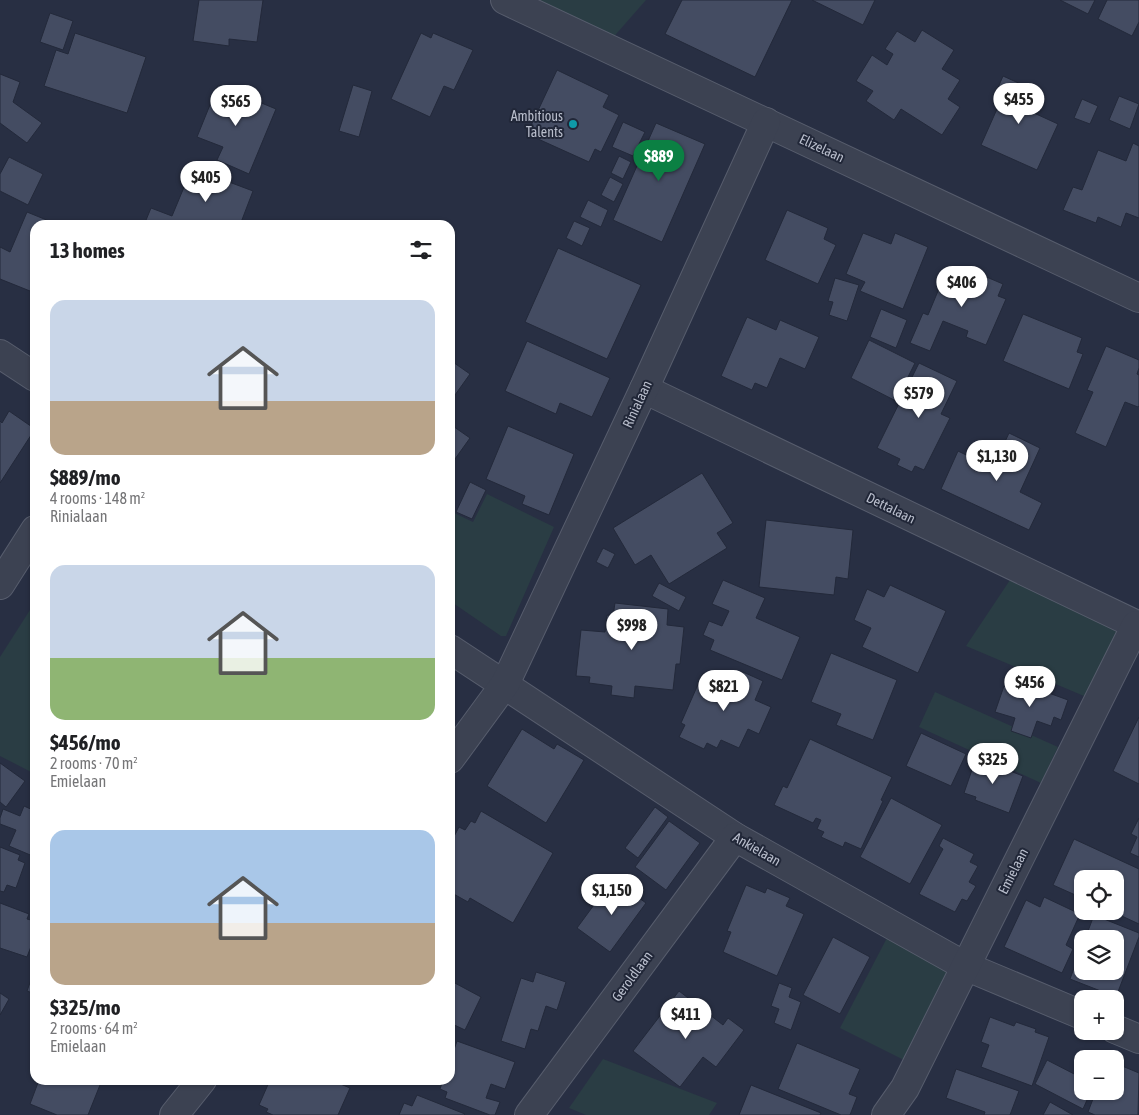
<!DOCTYPE html>
<meta charset="utf-8">
<style>
:root{--surface:#fff;--page:#f2f2f2;--text:#202124;--muted:#757577;--accent:#0b8043}
body{margin:0;font-family:"Asap Condensed",sans-serif;background:var(--page);color:var(--text);height:100vh;display:flex;flex-direction:column;font-size:19px;white-space:nowrap}
*{box-sizing:border-box;margin:0}
p{font-size:16px;color:var(--muted)}
.icon{flex:none;width:28px;height:28px;fill:none;stroke:currentColor;stroke-width:2;stroke-linecap:round;stroke-linejoin:round}
.map{position:relative;flex:1;overflow:hidden}
.details{position:absolute;left:30px;top:220px;width:425px;height:865px;display:flex;flex-direction:column;background:var(--surface);border-radius:15px;box-shadow:0 1px 4px #0004}
.details>*{flex:none}
.buttons{position:absolute;left:1074px;top:870px;display:grid;gap:10px}
.buttons a{display:grid;place-items:center;width:50px;height:50px;border-radius:10px;background:var(--surface);box-shadow:0 1px 4px #0004;font-size:25px}
.price{position:absolute;translate:-50% -42px;padding:0 11px;border-radius:18px;background:#fff;color:#222;font-size:16px;line-height:32px;filter:drop-shadow(0 1px 2px #0008)}
.price::after{content:'';position:absolute;left:50%;top:30px;width:15px;height:11px;margin-left:-8px;background:inherit;clip-path:polygon(0 0,100% 0,50% 100%)}
.price.current{background:var(--accent);color:#fff}
ul{padding:0;list-style:none}
li{display:grid;align-content:center;gap:10px;height:265px;padding:0 20px}
li span{display:grid;place-items:center;height:155px;border-radius:15px;color:#555}
li>.icon{margin-inline-start:auto}
span .icon{width:90px;height:90px;fill:#fffc;stroke-width:1}
li b{font-size:21px}
h2{display:flex;justify-content:space-between;align-items:center;height:60px;padding:0 20px;font-size:21px}
.map>svg:first-child{display:block}
</style>
<div class="map">
<svg width="1139" height="1115" viewBox="0 0 1139 1115">
<rect width="100%" height="100%" fill="#282f43"/>
<!-- green -->
<g fill="#2a3d44">
<polygon points="522,0 646,0 610,41"/>
<polygon points="487,494 554,527 506,636 501,636 450,601 450,511 473,522"/>
<polygon points="1014,574 1121,631 1091,699 966,646"/>
<polygon points="30,610 35,612 35,774 0,756 0,657"/>
<polygon points="935,692 1058,747 1041,783 919,727"/>
<polygon points="889,934 939,962 950,974 908,1062 840,1028"/>
<polygon points="603,1059 717,1103 709,1115 586,1115 569,1108"/>
</g>
<!-- building -->
<g fill="#444c62" stroke="#23293a">
<polygon points="199,0 263,0 257,42 229,39 229,46 193,41"/>
<polygon points="682,0 792,0 755,77 665,34"/>
<polygon points="812,0 875,0 863,25"/>
<polygon points="1060,0 1095,0 1088,14"/>
<polygon points="1107,0 1139,0 1139,22 1132,36 1098,19"/>
<polygon points="50,13 73,21 63,50 40,42"/>
<polygon points="922,30 954,50 942,69 960,80 948,99 960,107 942,135 901,109 894,120 866,101 873,91 856,81 872,55 887,65 893,54 885,49 897,31 915,42"/>
<polygon points="75,33 146,57 127,113 44,86 56,50 68,54"/>
<polygon points="421,33 431,38 433,33 473,50 454,90 444,86 430,117 391,99"/>
<polygon points="557,70 609,95 603,107 619,115 601,152 595,149 589,162 527,134"/>
<polygon points="0,74 20,82 13,102 42,123 27,143 0,123"/>
<polygon points="1003,76 1043,94 1034,113 1058,124 1037,170 981,145 1001,100 994,97"/>
<polygon points="218,85 276,109 249,174 217,160 223,147 197,137"/>
<polygon points="353,85 372,91 359,137 339,131"/>
<polygon points="1119,96 1139,104 1130,129 1109,120"/>
<polygon points="1082,99 1098,106 1090,124 1074,118"/>
<polygon points="623,122 645,132 633,156 612,147"/>
<polygon points="656,123 705,144 662,242 613,220"/>
<polygon points="1133,143 1139,146 1139,218 1126,213 1121,227 1098,217 1096,223 1063,210 1073,187 1082,190 1098,150 1126,161"/>
<polygon points="619,156 631,162 623,179 611,173"/>
<polygon points="9,157 43,174 28,205 0,191 0,174"/>
<polygon points="192,168 253,191 240,225 214,225 210,223 209,225 144,225 151,208 172,216"/>
<polygon points="610,177 623,184 614,202 601,195"/>
<polygon points="588,200 608,210 601,227 580,217"/>
<polygon points="787,210 828,228 824,239 836,245 818,284 765,260"/>
<polygon points="27,212 59,225 35,225 35,293 0,279 0,247 10,252"/>
<polygon points="574,221 590,228 582,246 566,238"/>
<polygon points="863,233 891,244 895,233 928,247 903,309 860,291 865,282 846,274"/>
<polygon points="558,248 641,285 607,359 525,322"/>
<polygon points="948,267 961,272 963,267 1003,284 998,296 1006,299 986,345 966,337 968,331 943,321 930,351 910,343 923,313 928,315"/>
<polygon points="835,278 859,285 847,321 829,315 833,302 828,301"/>
<polygon points="881,309 907,320 896,348 870,337"/>
<polygon points="1023,314 1082,338 1077,352 1083,354 1069,389 1003,361"/>
<polygon points="747,317 776,330 780,320 819,337 805,369 780,358 767,388 755,383 752,390 721,376"/>
<polygon points="869,340 915,363 896,401 851,378"/>
<polygon points="527,341 610,378 592,417 560,403 556,414 505,391"/>
<polygon points="1106,346 1139,360 1139,368 1137,374 1139,375 1139,406 1138,407 1125,402 1106,447 1075,433 1093,392 1087,390"/>
<polygon points="450,360 470,374 450,402"/>
<polygon points="919,363 957,381 941,414 950,418 924,470 915,466 912,472 897,465 900,459 877,448"/>
<polygon points="9,411 35,429 0,483 0,421 2,423"/>
<polygon points="450,424 470,438 450,466"/>
<polygon points="508,426 574,454 549,515 522,504 525,496 486,479"/>
<polygon points="1009,433 1040,448 1020,492 1042,503 1029,530 941,489 958,451 993,468"/>
<polygon points="702,473 733,523 717,533 727,548 669,584 651,555 635,565 613,528"/>
<polygon points="470,482 486,490 472,519 456,512"/>
<polygon points="766,520 853,530 848,579 836,577 834,595 759,587"/>
<polygon points="603,548 615,554 608,568 596,562"/>
<polygon points="723,580 765,598 756,618 800,637 782,680 710,650 714,640 703,635 709,621 722,626 729,611 712,604"/>
<polygon points="659,583 686,597 679,611 652,596"/>
<polygon points="890,585 946,611 918,673 862,647 871,628 854,620 867,589 884,597"/>
<polygon points="615,603 668,609 667,625 684,627 680,664 676,664 673,690 635,686 634,698 611,695 612,686 589,683 590,677 576,676 581,630 605,632 607,615 613,616"/>
<polygon points="831,653 897,680 873,740 836,725 841,714 811,702"/>
<polygon points="743,672 763,681 755,700 771,707 759,734 748,729 739,748 721,740 717,748 707,743 704,749 679,737 685,725 681,723 703,673 735,688"/>
<polygon points="1024,684 1068,700 1061,720 1054,717 1051,726 1037,721 1031,738 1011,731 1015,718 995,712 1004,686 1021,691"/>
<polygon points="1139,717 1139,784 1113,771"/>
<polygon points="522,729 554,749 557,744 584,760 546,823 487,786"/>
<polygon points="921,733 966,754 951,786 906,766"/>
<polygon points="810,739 892,777 881,800 883,801 861,849 845,842 843,847 821,837 824,832 817,829 821,820 816,818 813,823 774,805 783,786 787,788"/>
<polygon points="976,758 1023,776 1009,813 975,800 976,797 964,793"/>
<polygon points="0,763 25,781 6,807 0,802"/>
<polygon points="891,798 942,825 910,884 860,857"/>
<polygon points="24,806 35,811 35,857 9,846 16,830 0,824 0,818 3,809 20,816"/>
<polygon points="655,807 668,817 638,858 625,848"/>
<polygon points="481,811 553,853 513,923 470,898 468,902 450,892 450,844 459,827 465,830 471,821 475,823"/>
<polygon points="1139,818 1139,857 1130,853 1137,837 1131,834"/>
<polygon points="669,821 700,843 666,890 635,867"/>
<polygon points="943,838 974,854 970,862 978,866 969,882 976,886 967,901 962,899 955,912 919,894 943,849 939,846"/>
<polygon points="1074,839 1139,869 1139,924 1111,911 1115,911 1115,879 1082,879 1082,898 1053,885"/>
<polygon points="0,847 20,855 18,860 25,863 16,888 7,885 4,892 0,891"/>
<polygon points="613,879 646,903 610,952 577,928"/>
<polygon points="746,885 765,893 767,888 790,898 786,906 804,914 777,976 723,952 731,932 727,931"/>
<polygon points="1044,897 1080,914 1066,945 1073,949 1062,973 1004,947 1026,900 1040,907"/>
<polygon points="0,903 29,914 27,919 35,921 35,936 27,957 0,948"/>
<polygon points="1094,915 1139,933 1139,937 1116,997 1070,979 1082,946 1082,971 1115,971 1115,939 1085,939"/>
<polygon points="833,937 870,957 840,1014 803,995"/>
<polygon points="536,972 566,982 557,1010 546,1006 538,1031 531,1029 525,1049 501,1041 521,978 533,982"/>
<polygon points="33,974 35,974 35,994 27,991"/>
<polygon points="453,982 481,997 465,1030 450,1023 450,988"/>
<polygon points="779,983 792,988 789,997 801,1002 791,1030 774,1023 779,1009 771,1006"/>
<polygon points="679,991 723,1025 728,1018 744,1030 716,1067 703,1057 680,1087 633,1051"/>
<polygon points="0,993 9,999 0,1015"/>
<polygon points="990,1017 1014,1026 1016,1022 1036,1029 1035,1032 1049,1037 1032,1086 981,1067 989,1045 981,1042"/>
<polygon points="457,1041 515,1062 505,1089 491,1084 486,1098 500,1102 495,1115 490,1115 445,1098 447,1092 440,1089 443,1080 450,1080 450,1061"/>
<polygon points="797,1043 860,1069 849,1094 857,1097 850,1115 841,1115 778,1089"/>
<polygon points="1047,1060 1082,1078 1082,1091 1091,1091 1083,1109 1035,1084"/>
<polygon points="1115,1063 1139,1073 1138,1115 1095,1115 1088,1112 1096,1091 1115,1091"/>
<polygon points="956,1069 1019,1091 1010,1115 984,1115 985,1112 946,1098"/>
<polygon points="39,1080 102,1080 88,1115 57,1115 30,1104"/>
<polygon points="270,1080 331,1080 350,1088 338,1115 273,1115 266,1112 268,1109 259,1105"/>
<polygon points="751,1085 821,1113 820,1115 739,1115"/>
<polygon points="417,1095 465,1114 464,1115 399,1115 404,1103 412,1106"/>
<polygon points="1050,1102 1073,1115 1043,1115"/>
</g>
<g fill="none" stroke-linecap="round" stroke-linejoin="round">
<!-- minor casing -->
<g stroke="#575d6d" stroke-width="30">
<g id="minor">
<polyline points="505,0 1139,298"/>
<polyline points="0,354 35,377"/>
<polyline points="644,389 1139,626"/>
<polyline points="0,585 35,530"/>
<polyline points="450,649 735,837 965,966 1082,1015"/>
<polyline points="450,759 505,684 644,389 766,122"/>
<polyline points="1115,1029 1139,1039"/>
<polyline points="174,1115 202,1080"/>
<polyline points="529,1115 735,837"/>
<polyline points="886,1115 905,1088 1136,625"/>
</g>
</g>
<!-- minor -->
<use href="#minor" stroke="#3c4252" stroke-width="28"/>
</g>
<!-- markers -->
<circle fill="#0f9aa8" stroke="#212738" stroke-width="2" cx="573" cy="124" r="5"/>
<g text-anchor="middle" dominant-baseline="central" stroke-width="4" stroke-linejoin="round" paint-order="stroke">
<!-- poi labels -->
<g font-size="14" fill="#b9becc" stroke="#212738" text-anchor="end">
<text x="563" y="116">Ambitious<tspan x="563" dy="16">Talents</tspan></text>
</g>
<!-- street labels -->
<g font-size="14" fill="#b9becc" stroke="#212738">
<text transform="translate(822 148) rotate(25)">Elizelaan</text>
<text transform="translate(637 404) rotate(-65)">Rinialaan</text>
<text transform="translate(891 508) rotate(26)">Dettalaan</text>
<text transform="translate(757 849) rotate(30)">Ankielaan</text>
<text transform="translate(1013 871) rotate(-63)">Emielaan</text>
<text transform="translate(632 976) rotate(-54)">Geroldlaan</text>
</g>
</g>
</svg>
<div class="buttons">
<a><svg class="icon" aria-label="locate" viewBox="0 0 24 24"><circle cx="12" cy="12" r="6"/><path d="M12 2v4M12 18v4M2 12h4M18 12h4"/></svg></a>
<a><svg class="icon" aria-label="layers" viewBox="0 0 24 24"><path d="M12 4l9 5-9 5-9-5zM3 14l9 5 9-5"/></svg></a>
<a>+</a>
<a>−</a>
</div>
<b class="price" style="left:1019px;top:125px">$455</b>
<b class="price" style="left:236px;top:127px">$565</b>
<b class="price current" style="left:659px;top:182px">$889</b>
<b class="price" style="left:206px;top:203px">$405</b>
<b class="price" style="left:962px;top:308px">$406</b>
<b class="price" style="left:919px;top:419px">$579</b>
<b class="price" style="left:997px;top:482px">$1,130</b>
<b class="price" style="left:632px;top:651px">$998</b>
<b class="price" style="left:1030px;top:708px">$456</b>
<b class="price" style="left:724px;top:712px">$821</b>
<b class="price" style="left:993px;top:785px">$325</b>
<b class="price" style="left:612px;top:916px">$1,150</b>
<b class="price" style="left:686px;top:1040px">$411</b>
<section class="details">
<h2>13 homes<svg class="icon" aria-label="filters" viewBox="0 0 24 24"><path d="M4 7h16M4 17h16"/><circle cx="9" cy="7" r="2"/><circle cx="15" cy="17" r="2"/></svg></h2>
<ul>
<li><span style="background:linear-gradient(#c9d6e8 65%,#b9a48a 0)"><svg class="icon" aria-label="home" viewBox="0 0 24 24"><path d="M3 11l9-7 9 7M6 9v11h12V9"/></svg></span><div><b>$889/mo</b><p>4 rooms · 148 m²</p><p>Rinialaan</p></div></li>
<li><span style="background:linear-gradient(#c9d6e8 60%,#8fb573 0)"><svg class="icon" aria-label="home" viewBox="0 0 24 24"><path d="M3 11l9-7 9 7M6 9v11h12V9"/></svg></span><div><b>$456/mo</b><p>2 rooms · 70 m²</p><p>Emielaan</p></div></li>
<li><span style="background:linear-gradient(#a9c7e8 60%,#b9a48a 0)"><svg class="icon" aria-label="home" viewBox="0 0 24 24"><path d="M3 11l9-7 9 7M6 9v11h12V9"/></svg></span><div><b>$325/mo</b><p>2 rooms · 64 m²</p><p>Emielaan</p></div></li>
</ul>
</section>
</div>
